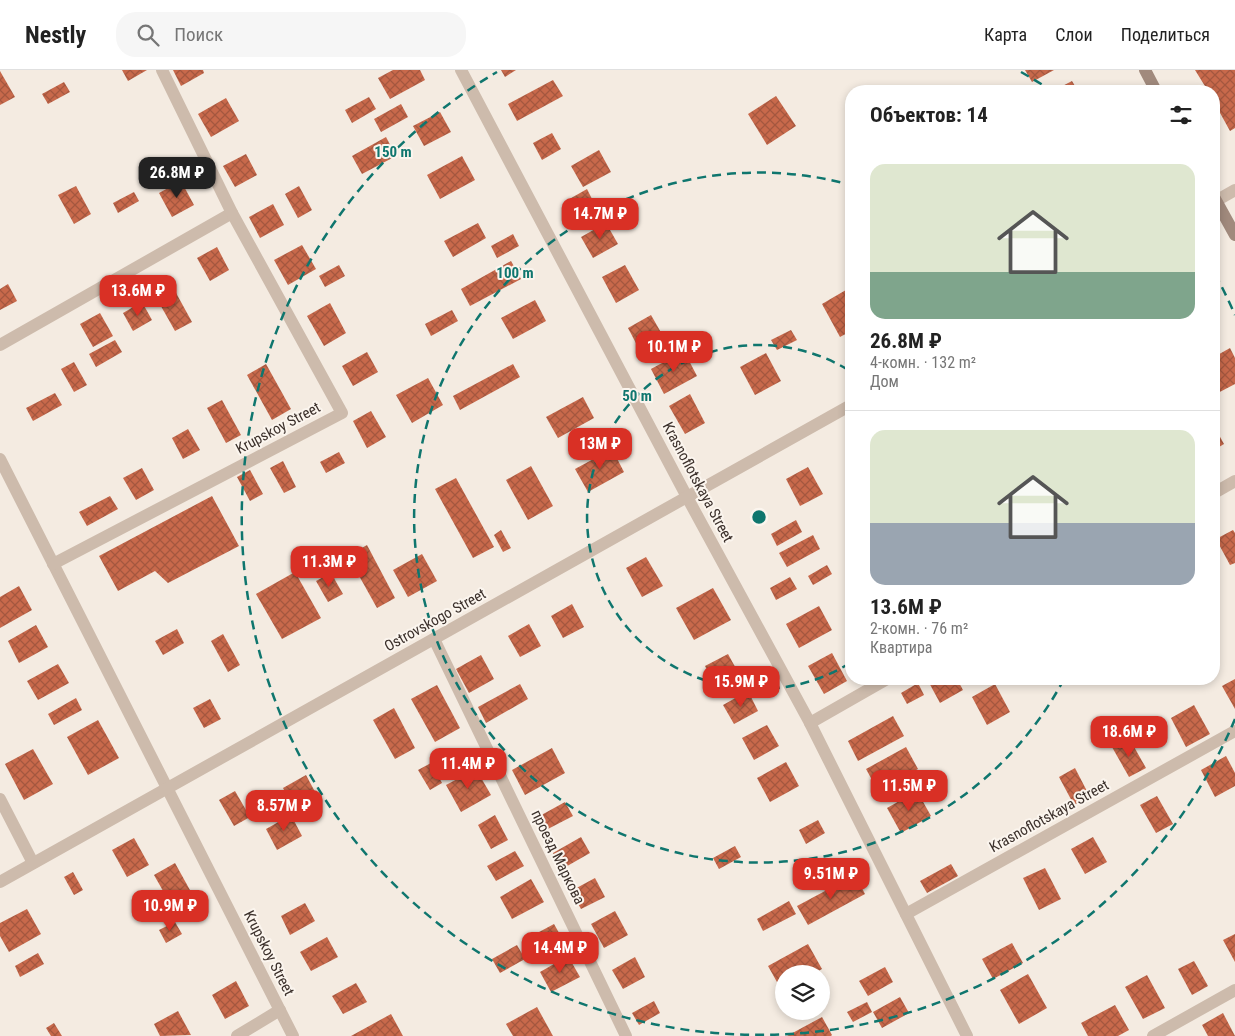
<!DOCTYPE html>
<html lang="ru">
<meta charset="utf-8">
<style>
:root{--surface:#fff;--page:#f6f6f6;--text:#222;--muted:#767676;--line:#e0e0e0;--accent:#d93025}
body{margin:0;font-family:"Roboto Condensed",sans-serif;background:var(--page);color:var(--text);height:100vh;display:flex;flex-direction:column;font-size:19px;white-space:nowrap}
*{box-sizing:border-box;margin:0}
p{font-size:16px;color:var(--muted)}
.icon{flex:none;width:28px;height:28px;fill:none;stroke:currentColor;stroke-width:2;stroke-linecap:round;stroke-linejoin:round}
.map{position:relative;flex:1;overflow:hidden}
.panel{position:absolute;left:845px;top:15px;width:375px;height:600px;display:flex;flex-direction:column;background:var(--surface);border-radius:20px;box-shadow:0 2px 8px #0003}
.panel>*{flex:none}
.buttons{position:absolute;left:775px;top:895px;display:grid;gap:10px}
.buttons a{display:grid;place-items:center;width:55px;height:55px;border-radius:50%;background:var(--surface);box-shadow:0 2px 8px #0003;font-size:25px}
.price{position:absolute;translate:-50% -42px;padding:0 11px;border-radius:10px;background:var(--accent);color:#fff;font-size:16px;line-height:32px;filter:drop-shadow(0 1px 2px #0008)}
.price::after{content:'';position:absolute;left:50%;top:30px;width:15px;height:11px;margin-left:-8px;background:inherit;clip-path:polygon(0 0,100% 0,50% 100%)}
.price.current{background:#222;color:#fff}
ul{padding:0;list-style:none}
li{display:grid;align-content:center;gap:10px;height:265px;padding:0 25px}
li+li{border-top:1px solid var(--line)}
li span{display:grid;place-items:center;height:155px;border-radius:15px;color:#555}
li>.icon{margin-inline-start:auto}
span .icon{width:90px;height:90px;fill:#fffc;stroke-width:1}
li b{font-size:21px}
h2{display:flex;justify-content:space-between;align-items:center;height:60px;padding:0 25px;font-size:21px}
header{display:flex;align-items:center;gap:30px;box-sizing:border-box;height:70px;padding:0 25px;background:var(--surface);border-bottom:1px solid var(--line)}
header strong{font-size:24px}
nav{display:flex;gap:28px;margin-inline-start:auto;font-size:18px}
.search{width:350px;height:45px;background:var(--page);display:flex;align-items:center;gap:12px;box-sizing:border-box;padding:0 18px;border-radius:20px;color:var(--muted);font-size:19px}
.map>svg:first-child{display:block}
</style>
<header>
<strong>Nestly</strong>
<div class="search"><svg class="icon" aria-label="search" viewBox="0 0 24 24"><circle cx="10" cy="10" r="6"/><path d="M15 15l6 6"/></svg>Поиск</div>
<nav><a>Карта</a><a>Слои</a><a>Поделиться</a></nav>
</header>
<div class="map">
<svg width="1235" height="966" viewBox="0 0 1235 966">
<defs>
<pattern id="building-cross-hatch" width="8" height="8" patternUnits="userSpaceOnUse" patternTransform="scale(1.25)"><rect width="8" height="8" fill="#c8694b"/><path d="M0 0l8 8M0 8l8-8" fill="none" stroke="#a4573f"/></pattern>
</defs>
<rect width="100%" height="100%" fill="#f4ebe1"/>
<!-- building -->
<g fill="url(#building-cross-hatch)">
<polygon points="122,0 147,0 128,11"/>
<polygon points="173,0 203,0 204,3 181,16"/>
<polygon points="393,0 420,0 425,10 390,29 378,8"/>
<polygon points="501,0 516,0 505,7"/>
<polygon points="1025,0 1054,0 1032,12"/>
<polygon points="1195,0 1235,0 1235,58 1230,61 1214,32 1214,21 1208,21"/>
<polygon points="0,1 15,27 0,35"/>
<polygon points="553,10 563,26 517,51 508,34"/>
<polygon points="1072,11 1078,21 1053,21"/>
<polygon points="64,12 70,22 48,34 42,24"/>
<polygon points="776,26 796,56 767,75 748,44"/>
<polygon points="369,27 376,39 352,53 345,40"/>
<polygon points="226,28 239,51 211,67 198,44"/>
<polygon points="401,34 408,47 381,62 374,49"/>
<polygon points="440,42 451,62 424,76 413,56"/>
<polygon points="552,63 561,79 542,90 533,73"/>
<polygon points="386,67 396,86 362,104 352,86"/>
<polygon points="599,80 611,102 583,117 571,96"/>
<polygon points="246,84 257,105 235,117 223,96"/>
<polygon points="462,86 475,110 440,129 427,105"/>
<polygon points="181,111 194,135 172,147 159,123"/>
<polygon points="76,116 91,144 74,154 58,125"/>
<polygon points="299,116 312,140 298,148 285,124"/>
<polygon points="587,119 592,129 571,140 566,131"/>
<polygon points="134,122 139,131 118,143 113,133"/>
<polygon points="273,134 284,155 260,168 249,147"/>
<polygon points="478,153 486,168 453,187 444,171"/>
<polygon points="606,153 618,174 593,188 581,167"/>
<polygon points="513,164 519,176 497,188 491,176"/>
<polygon points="302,175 316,199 288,215 274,190"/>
<polygon points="217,177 229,200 210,211 197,188"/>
<polygon points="511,191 521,209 470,236 461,219"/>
<polygon points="339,195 345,206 325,217 319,206"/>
<polygon points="625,195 639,220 616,233 602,207"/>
<polygon points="170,212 192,252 175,261 153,222"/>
<polygon points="8,214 17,231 0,240 0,219"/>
<polygon points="851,217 851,261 840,267 822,234"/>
<polygon points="535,230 546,251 513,269 501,248"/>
<polygon points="142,232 152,250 133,261 123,243"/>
<polygon points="330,233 346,263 324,276 307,246"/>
<polygon points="452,240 458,251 431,266 425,254"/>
<polygon points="100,243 113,266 93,277 80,254"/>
<polygon points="651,245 663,266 639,279 628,258"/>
<polygon points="791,260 797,270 777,280 771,270"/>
<polygon points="115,270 122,282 96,297 89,284"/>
<polygon points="1230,278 1235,288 1235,314 1214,325 1214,287"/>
<polygon points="684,281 697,306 664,324 651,299"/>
<polygon points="367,282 378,302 353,316 342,296"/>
<polygon points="766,283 781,311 755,325 740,297"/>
<polygon points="74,292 87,315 74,322 61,299"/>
<polygon points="266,294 291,339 272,350 247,305"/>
<polygon points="513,294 520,307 460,340 453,326"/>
<polygon points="428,308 443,335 412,353 396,325"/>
<polygon points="55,323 62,335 33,351 26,338"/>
<polygon points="690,324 705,353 685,364 669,336"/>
<polygon points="583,327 594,348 558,368 546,347"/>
<polygon points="222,330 241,365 226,373 207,338"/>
<polygon points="371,341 386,367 367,378 353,351"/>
<polygon points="1214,356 1224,374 1214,380"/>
<polygon points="188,359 200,380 183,389 172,368"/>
<polygon points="612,379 624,402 588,422 575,399"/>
<polygon points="339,382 345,393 326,403 320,392"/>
<polygon points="283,391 296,417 284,423 270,398"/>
<polygon points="531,396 553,436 528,450 506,410"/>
<polygon points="808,397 823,424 800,436 786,409"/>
<polygon points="142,398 154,420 136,430 123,408"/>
<polygon points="250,400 263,424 250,431 237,407"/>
<polygon points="456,408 494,477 473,488 435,419"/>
<polygon points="110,426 118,439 87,456 79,442"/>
<polygon points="212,426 239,476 168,513 155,501 118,521 99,486"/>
<polygon points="796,450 802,462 777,476 771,464"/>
<polygon points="501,460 511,478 503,482 494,465"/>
<polygon points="1233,460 1235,463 1235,493 1230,495 1216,469"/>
<polygon points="813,465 820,479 787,497 779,483"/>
<polygon points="367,475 395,528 377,538 348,486"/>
<polygon points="422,484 437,511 408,527 393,500"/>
<polygon points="646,487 663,516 642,527 626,498"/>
<polygon points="827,495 832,504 813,515 808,506"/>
<polygon points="295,502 321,548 282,569 256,524"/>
<polygon points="331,503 343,524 328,532 316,511"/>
<polygon points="790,507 797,519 776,530 770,518"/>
<polygon points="19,516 32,540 0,558 0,527"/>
<polygon points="713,518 731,550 694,570 676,538"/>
<polygon points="572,534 584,557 563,568 551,546"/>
<polygon points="819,536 832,560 799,578 786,554"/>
<polygon points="529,554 541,576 520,587 508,566"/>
<polygon points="36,555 48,577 19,593 8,571"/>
<polygon points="177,559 184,573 163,585 155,571"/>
<polygon points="223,564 240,595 228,602 211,571"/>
<polygon points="832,583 847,611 824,624 808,596"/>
<polygon points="728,584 739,604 716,617 705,596"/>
<polygon points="481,585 494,609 469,623 456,599"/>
<polygon points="58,594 69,613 38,630 27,611"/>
<polygon points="927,609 957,609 963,620 940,633"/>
<polygon points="1235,609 1235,639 1222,616"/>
<polygon points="918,613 924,625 907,634 901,623"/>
<polygon points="520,614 528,629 486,653 478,637"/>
<polygon points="995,614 1010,642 987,655 972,627"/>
<polygon points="437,615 460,658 435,672 411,629"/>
<polygon points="748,621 758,641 734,654 723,635"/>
<polygon points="76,628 82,640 54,655 48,644"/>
<polygon points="210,629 221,649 204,658 193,638"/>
<polygon points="1194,635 1210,664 1186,677 1171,648"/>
<polygon points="394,638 415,678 395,689 373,650"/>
<polygon points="893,646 904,666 858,691 848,671"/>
<polygon points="98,650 119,688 88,705 67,667"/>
<polygon points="767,655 779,676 754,690 742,668"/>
<polygon points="1129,668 1146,698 1129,707 1112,677"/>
<polygon points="906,677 918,699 878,721 866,699"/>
<polygon points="552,678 565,703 525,725 512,700"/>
<polygon points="33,679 53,714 24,730 5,694"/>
<polygon points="1226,686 1235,703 1235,716 1215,727 1201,700"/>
<polygon points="786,692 799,716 770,732 757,708"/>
<polygon points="431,693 442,713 430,720 418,700"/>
<polygon points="1075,698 1090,727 1074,735 1059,707"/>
<polygon points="476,699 491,725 461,742 446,715"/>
<polygon points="306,705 321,733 298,747 283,718"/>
<polygon points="235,721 250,747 234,756 219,730"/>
<polygon points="917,721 931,746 901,763 887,738"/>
<polygon points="1157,726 1173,754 1156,763 1140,735"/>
<polygon points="565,732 573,746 544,761 536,748"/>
<polygon points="291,745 302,766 277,780 266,759"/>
<polygon points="495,745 508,770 491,779 478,755"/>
<polygon points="818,750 825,763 806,774 799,760"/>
<polygon points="581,767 590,783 562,799 553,783"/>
<polygon points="1093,767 1107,792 1085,804 1071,779"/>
<polygon points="134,768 149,795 127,807 112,780"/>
<polygon points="735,776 741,787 719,799 713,788"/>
<polygon points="515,781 524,796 496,811 487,796"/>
<polygon points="175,793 196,831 175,842 154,805"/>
<polygon points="951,794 958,806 927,823 920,811"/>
<polygon points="1045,798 1061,829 1039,840 1023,808"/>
<polygon points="73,802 83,820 74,825 64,807"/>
<polygon points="855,805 865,824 808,855 797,836"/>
<polygon points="595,808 605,827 581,839 571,821"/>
<polygon points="531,809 544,832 512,849 500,827"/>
<polygon points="789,831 796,844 763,861 757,849"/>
<polygon points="305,833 315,851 290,865 281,846"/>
<polygon points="27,839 41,864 9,882 0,866 0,853"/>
<polygon points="615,841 628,865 604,878 591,854"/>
<polygon points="175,852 182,864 166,873 159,860"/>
<polygon points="554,854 563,870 535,885 526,869"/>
<polygon points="1235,864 1235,892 1223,870"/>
<polygon points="327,867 338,887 311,901 300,882"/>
<polygon points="1012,873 1023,893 993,909 982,889"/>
<polygon points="808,874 822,899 813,904 784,904 784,919 782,921 768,896"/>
<polygon points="517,875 525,889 500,903 492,889"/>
<polygon points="38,883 44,894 20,907 15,896"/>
<polygon points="568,886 580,907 551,922 540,902"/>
<polygon points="635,887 645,907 623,919 612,900"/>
<polygon points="1194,891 1208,916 1192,925 1178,899"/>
<polygon points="885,897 893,912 868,926 859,911"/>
<polygon points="1028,904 1047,938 1019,954 1000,920"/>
<polygon points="1147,905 1165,938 1143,949 1125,917"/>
<polygon points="236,911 249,936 225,949 212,925"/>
<polygon points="356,913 367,932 343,944 332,926"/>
<polygon points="900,927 909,943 882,958 873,942"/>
<polygon points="654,931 660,943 639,955 632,943"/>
<polygon points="867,932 872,942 853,952 847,942"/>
<polygon points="1115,935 1129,960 1118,966 1088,966 1081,953"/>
<polygon points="537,937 553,966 513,966 506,954"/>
<polygon points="178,941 191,965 160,966 154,954"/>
<polygon points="1223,943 1235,966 1208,966 1202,955"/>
<polygon points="391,944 403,966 351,966"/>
<polygon points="822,947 832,965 831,966 787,966"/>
<polygon points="54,953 62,966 51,966 46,958"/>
</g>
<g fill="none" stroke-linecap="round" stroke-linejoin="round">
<!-- service -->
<g stroke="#cdbbac" stroke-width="12">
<polyline points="461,0 687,427 810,653 967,966"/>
<polyline points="1214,132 1235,120"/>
<polyline points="0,275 232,143"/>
<polyline points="0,389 293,966"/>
<polyline points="1214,423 1235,411"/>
<polyline points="53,494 342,343 232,143 162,0"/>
<polyline points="434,569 626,966"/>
<polyline points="810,653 887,609"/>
<polyline points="0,729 33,793"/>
<polyline points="0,812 851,335"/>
<polyline points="906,844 1235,661"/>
<polyline points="237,966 280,940"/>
<polyline points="1153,966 1235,920"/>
</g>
<!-- secondary -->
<g stroke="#a18a7d" stroke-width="12">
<polyline points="1145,0 1156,21"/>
<polyline points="1214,127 1235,165"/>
</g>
</g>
<!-- distance rings -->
<g fill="none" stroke="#0f766e" stroke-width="2.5" stroke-dasharray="9 6">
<path d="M850 593A172 172 0 1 1 850 301"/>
<path d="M1064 609A345 345 0 1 1 851 115"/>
<path d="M1235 649A517 517 0 1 1 497 2M1021 2A517 517 0 0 1 1052 21M1215 204A517 517 0 0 1 1235 245"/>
</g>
<g text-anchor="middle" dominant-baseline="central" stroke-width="4" stroke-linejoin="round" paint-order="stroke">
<!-- street labels -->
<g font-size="15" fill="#3b302b" stroke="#fbf5ee">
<text transform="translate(278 358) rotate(-28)">Krupskoy Street</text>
<text transform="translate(698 412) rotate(62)">Krasnoflotskaya Street</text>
<text transform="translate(435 550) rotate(-29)">Ostrovskogo Street</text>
<text transform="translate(1049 746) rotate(-29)">Krasnoflotskaya Street</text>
<text transform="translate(558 787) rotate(64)">проезд Маркова</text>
<text transform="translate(269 883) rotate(63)">Krupskoy Street</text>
</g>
</g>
<circle cx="759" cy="447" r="8" fill="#0f766e" stroke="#fbf5ee" stroke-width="2.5"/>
<g font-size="15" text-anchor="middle" font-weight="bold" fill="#0f766e" stroke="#fbf5ee" stroke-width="4" stroke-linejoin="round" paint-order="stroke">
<text x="393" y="87">150 m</text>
<text x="515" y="208">100 m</text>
<text x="637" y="331">50 m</text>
</g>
</svg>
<div class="buttons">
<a><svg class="icon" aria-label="layers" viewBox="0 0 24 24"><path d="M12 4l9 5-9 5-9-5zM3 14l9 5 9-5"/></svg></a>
</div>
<b class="price current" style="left:177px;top:129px">26.8M ₽</b>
<b class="price" style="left:600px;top:170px">14.7M ₽</b>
<b class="price" style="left:138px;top:247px">13.6M ₽</b>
<b class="price" style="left:674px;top:303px">10.1M ₽</b>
<b class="price" style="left:600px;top:400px">13M ₽</b>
<b class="price" style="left:329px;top:518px">11.3M ₽</b>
<b class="price" style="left:741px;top:638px">15.9M ₽</b>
<b class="price" style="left:1129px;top:688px">18.6M ₽</b>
<b class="price" style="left:468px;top:720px">11.4M ₽</b>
<b class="price" style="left:909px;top:742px">11.5M ₽</b>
<b class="price" style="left:284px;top:762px">8.57M ₽</b>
<b class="price" style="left:831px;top:830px">9.51M ₽</b>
<b class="price" style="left:170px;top:862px">10.9M ₽</b>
<b class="price" style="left:560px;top:904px">14.4M ₽</b>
<section class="panel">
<h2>Объектов: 14<svg class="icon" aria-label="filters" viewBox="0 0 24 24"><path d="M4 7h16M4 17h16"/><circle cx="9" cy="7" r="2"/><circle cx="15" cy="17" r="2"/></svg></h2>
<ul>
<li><span style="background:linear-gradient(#dfe7d0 70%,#7fa58c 0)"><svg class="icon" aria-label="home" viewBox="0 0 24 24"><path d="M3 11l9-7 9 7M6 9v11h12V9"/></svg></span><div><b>26.8M ₽</b><p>4-комн. · 132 m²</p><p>Дом</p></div></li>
<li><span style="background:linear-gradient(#dfe7d0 60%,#9aa5b1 0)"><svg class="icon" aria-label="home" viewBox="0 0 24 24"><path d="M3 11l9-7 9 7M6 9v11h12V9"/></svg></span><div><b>13.6M ₽</b><p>2-комн. · 76 m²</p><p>Квартира</p></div></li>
</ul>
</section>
</div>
